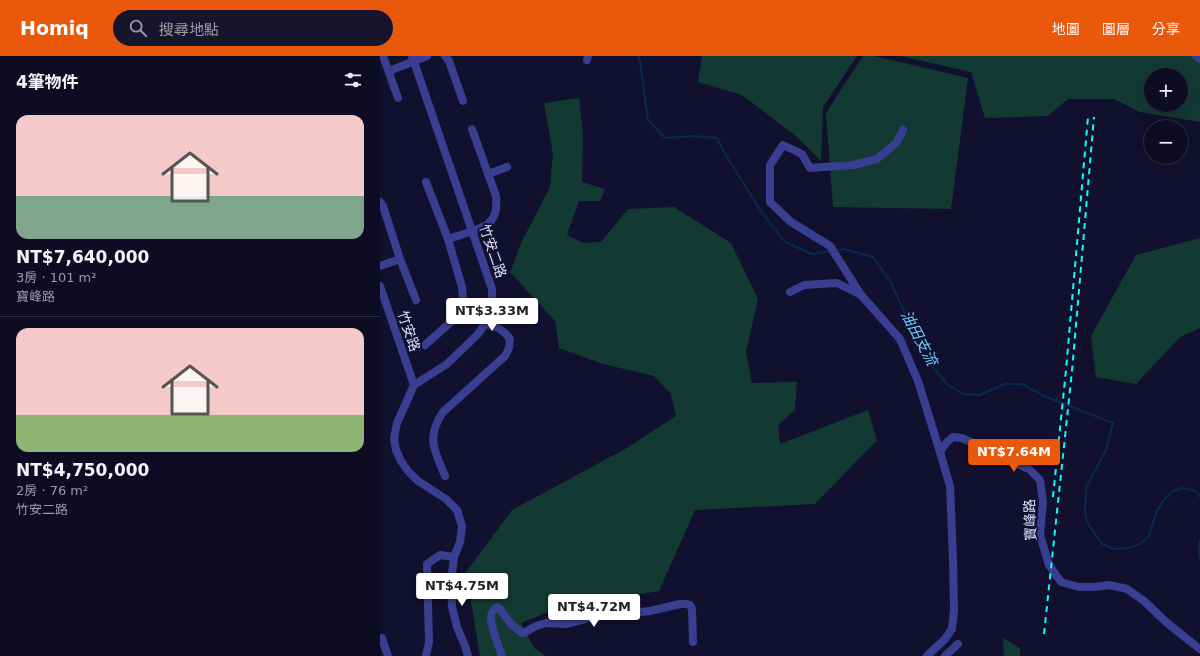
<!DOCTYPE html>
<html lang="zh-TW">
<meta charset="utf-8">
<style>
:root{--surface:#0e0c23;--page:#17152b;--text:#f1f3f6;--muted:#9b9ba6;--line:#2e2c41;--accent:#ea580c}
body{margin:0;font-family:"DejaVu Sans","Noto Sans TC",sans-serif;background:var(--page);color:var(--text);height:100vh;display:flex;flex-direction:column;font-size:15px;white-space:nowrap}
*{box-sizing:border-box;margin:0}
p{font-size:13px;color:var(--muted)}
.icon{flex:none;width:22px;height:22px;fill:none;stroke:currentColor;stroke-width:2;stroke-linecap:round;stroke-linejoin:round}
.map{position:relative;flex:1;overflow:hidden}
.sheet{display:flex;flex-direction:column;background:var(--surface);width:380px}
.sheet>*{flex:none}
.fabs{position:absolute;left:764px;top:12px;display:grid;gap:8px}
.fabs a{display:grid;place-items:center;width:44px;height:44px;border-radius:50%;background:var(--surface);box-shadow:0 4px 16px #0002,0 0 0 1px var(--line);font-size:20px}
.price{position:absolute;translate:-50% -34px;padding:0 9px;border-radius:4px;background:#fff;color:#222;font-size:13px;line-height:26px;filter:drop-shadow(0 1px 2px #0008)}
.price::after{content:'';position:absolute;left:50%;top:24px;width:12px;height:9px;margin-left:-6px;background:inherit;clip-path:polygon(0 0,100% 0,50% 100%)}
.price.selected{background:var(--accent);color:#fff}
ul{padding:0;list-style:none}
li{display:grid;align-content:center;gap:8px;height:212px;padding:0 16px}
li+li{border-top:1px solid var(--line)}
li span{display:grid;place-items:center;height:124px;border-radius:12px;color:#555}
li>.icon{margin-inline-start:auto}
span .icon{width:72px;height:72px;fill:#fffc;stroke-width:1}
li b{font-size:17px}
h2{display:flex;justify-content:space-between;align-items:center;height:48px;padding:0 16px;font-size:17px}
header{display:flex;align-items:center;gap:24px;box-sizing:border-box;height:56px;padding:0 20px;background:var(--accent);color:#fff}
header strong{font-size:19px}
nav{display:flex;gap:22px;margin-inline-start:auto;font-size:14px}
.search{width:280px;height:36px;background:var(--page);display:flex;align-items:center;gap:10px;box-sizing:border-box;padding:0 14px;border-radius:22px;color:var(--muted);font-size:15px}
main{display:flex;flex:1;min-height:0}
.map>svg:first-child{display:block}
</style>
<header>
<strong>Homiq</strong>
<div class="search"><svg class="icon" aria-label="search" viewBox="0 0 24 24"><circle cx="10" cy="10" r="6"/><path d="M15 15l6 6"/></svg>搜尋地點</div>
<nav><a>地圖</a><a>圖層</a><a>分享</a></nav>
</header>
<main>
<section class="sheet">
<h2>4筆物件<svg class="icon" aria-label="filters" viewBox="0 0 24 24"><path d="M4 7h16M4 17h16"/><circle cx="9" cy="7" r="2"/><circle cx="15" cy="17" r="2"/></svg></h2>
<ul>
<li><span style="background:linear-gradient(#f6c9c9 65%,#7fa58c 0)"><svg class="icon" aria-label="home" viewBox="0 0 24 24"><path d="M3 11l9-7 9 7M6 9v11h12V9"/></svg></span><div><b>NT$7,640,000</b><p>3房 · 101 m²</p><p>寶峰路</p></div></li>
<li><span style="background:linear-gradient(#f6c9c9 70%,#8fb573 0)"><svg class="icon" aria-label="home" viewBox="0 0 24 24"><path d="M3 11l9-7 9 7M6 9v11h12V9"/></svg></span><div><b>NT$4,750,000</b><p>2房 · 76 m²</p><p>竹安二路</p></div></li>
</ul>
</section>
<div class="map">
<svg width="820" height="600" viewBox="0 0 820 600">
<rect width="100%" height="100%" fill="#12102f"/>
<!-- green -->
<g fill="#133933" fill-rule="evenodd">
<polygon points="322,0 477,0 443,51 441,105 417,81 362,39 318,26"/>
<polygon points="483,0 494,0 588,22 571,153 453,151 446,57"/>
<path d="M 520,0 L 820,0 L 820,66 L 760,56 L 734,43 L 688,43 L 668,60 L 605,62 L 591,16 ZM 771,19 L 801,19 L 801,49 L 771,49 Z"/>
<polygon points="199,42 203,79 202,126 225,133 220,145 199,145 187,179 203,187 221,186 248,153 294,151 351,187 378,243 366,296 372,327 417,326 415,354 398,369 400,388 488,354 497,384 435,448 315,454 279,535 178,552 141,567 154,592 166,600 100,600 86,516 132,454 245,393 296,360 291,338 274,320 223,308 179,292 175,265 130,216 142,185 170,131 173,98 164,47"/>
<polygon points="820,182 820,272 800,281 756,328 716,321 711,280 756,199"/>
<polygon points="623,582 640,592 640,600 624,600"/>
</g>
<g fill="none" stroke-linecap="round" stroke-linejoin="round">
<!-- stream -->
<g stroke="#082a50" stroke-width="2">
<polyline points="258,0 260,5 268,64 285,82 314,80 337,82 345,98 381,155 405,186 432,198 451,195"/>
<polyline points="456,194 464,193 493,201 511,227 546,303 568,329 583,338 600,339 624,328 642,328 664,340 733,367 726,394 706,432 705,456 707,466 722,488 734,493 748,492 760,488 769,480 776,457 783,445 793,435 802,432 809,433 817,436 820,441"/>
<polyline points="820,483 819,494 820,502"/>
</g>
<!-- minor -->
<g stroke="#393f90" stroke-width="8">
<polyline points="3,0 18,42"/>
<polyline points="32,0 112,233 112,244 105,268 98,278 67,308 34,329 17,367 14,382 16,394 21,405 28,415 38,425 66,443 77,454 82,470 80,486 74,501 71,526 72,551 77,571 85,590 88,600"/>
<polyline points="65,0 69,5 83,45"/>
<polyline points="816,0 820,3"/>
<polyline points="207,4 208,0"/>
<polyline points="9,15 47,0"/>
<polyline points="108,118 127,111"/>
<polyline points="0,146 3,150 20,203 36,244"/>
<path d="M 68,183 C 77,180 103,173 109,167 C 117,160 117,149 116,140 L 92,73"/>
<polyline points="0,210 20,203"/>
<polyline points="0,230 34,329"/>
<polyline points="410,236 424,229 457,227 481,239 520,283 538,325 560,396"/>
<polyline points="481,239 450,190 411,166 390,146 390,109 403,89 422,98 430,112 473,109 497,103 517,86 523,74"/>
<polyline points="45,289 71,266 80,255 83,243 82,231 68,183 46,126"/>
<path d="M 65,420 C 54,394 46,381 63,356 L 125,300 L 129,292 L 130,283 C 122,273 118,271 105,268"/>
<polyline points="2,582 8,600"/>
<polyline points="46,600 49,586 47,508 60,499 74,501"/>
<path d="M 122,600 C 119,591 111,571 111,562 C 111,557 113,554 117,551 L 119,552 L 132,569 L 142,577 L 146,576 L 156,570 L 166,567 L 187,568 L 209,562 L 229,559 L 270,555 L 300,548 L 307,548 L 310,549 L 312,553 L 313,586"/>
<polyline points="547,600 565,583 572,573 574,554 573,503 570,430 560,396 566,387 573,381 582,382 591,386 604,394 649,413 660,424 663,445 660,479 669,509 681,526 699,531 715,531 729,529 747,533 764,545 787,567 820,593"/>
<polyline points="565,600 578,588"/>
</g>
<!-- rail -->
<g stroke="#0afffc" stroke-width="2" stroke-dasharray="6 5" stroke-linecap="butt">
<polyline points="673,441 686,314 708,61"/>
<polyline points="664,578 692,315 714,61"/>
</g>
</g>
<g text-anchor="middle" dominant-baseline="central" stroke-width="4" stroke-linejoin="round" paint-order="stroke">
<!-- street labels -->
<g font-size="14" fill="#dedeff" stroke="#12102f">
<text transform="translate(113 195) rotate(71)">竹安二路</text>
<text transform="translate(29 275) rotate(71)">竹安路</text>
<text transform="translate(650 464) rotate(-92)">寶峰路</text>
</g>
<!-- water labels -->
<g font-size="15" font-style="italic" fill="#6ccbff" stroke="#12102f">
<text transform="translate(539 282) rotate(62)">油田支流</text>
</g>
</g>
</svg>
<div class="fabs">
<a>+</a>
<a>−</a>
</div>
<b class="price" style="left:112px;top:276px">NT$3.33M</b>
<b class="price selected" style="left:634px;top:417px">NT$7.64M</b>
<b class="price" style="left:82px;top:551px">NT$4.75M</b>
<b class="price" style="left:214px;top:572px">NT$4.72M</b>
</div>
</main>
